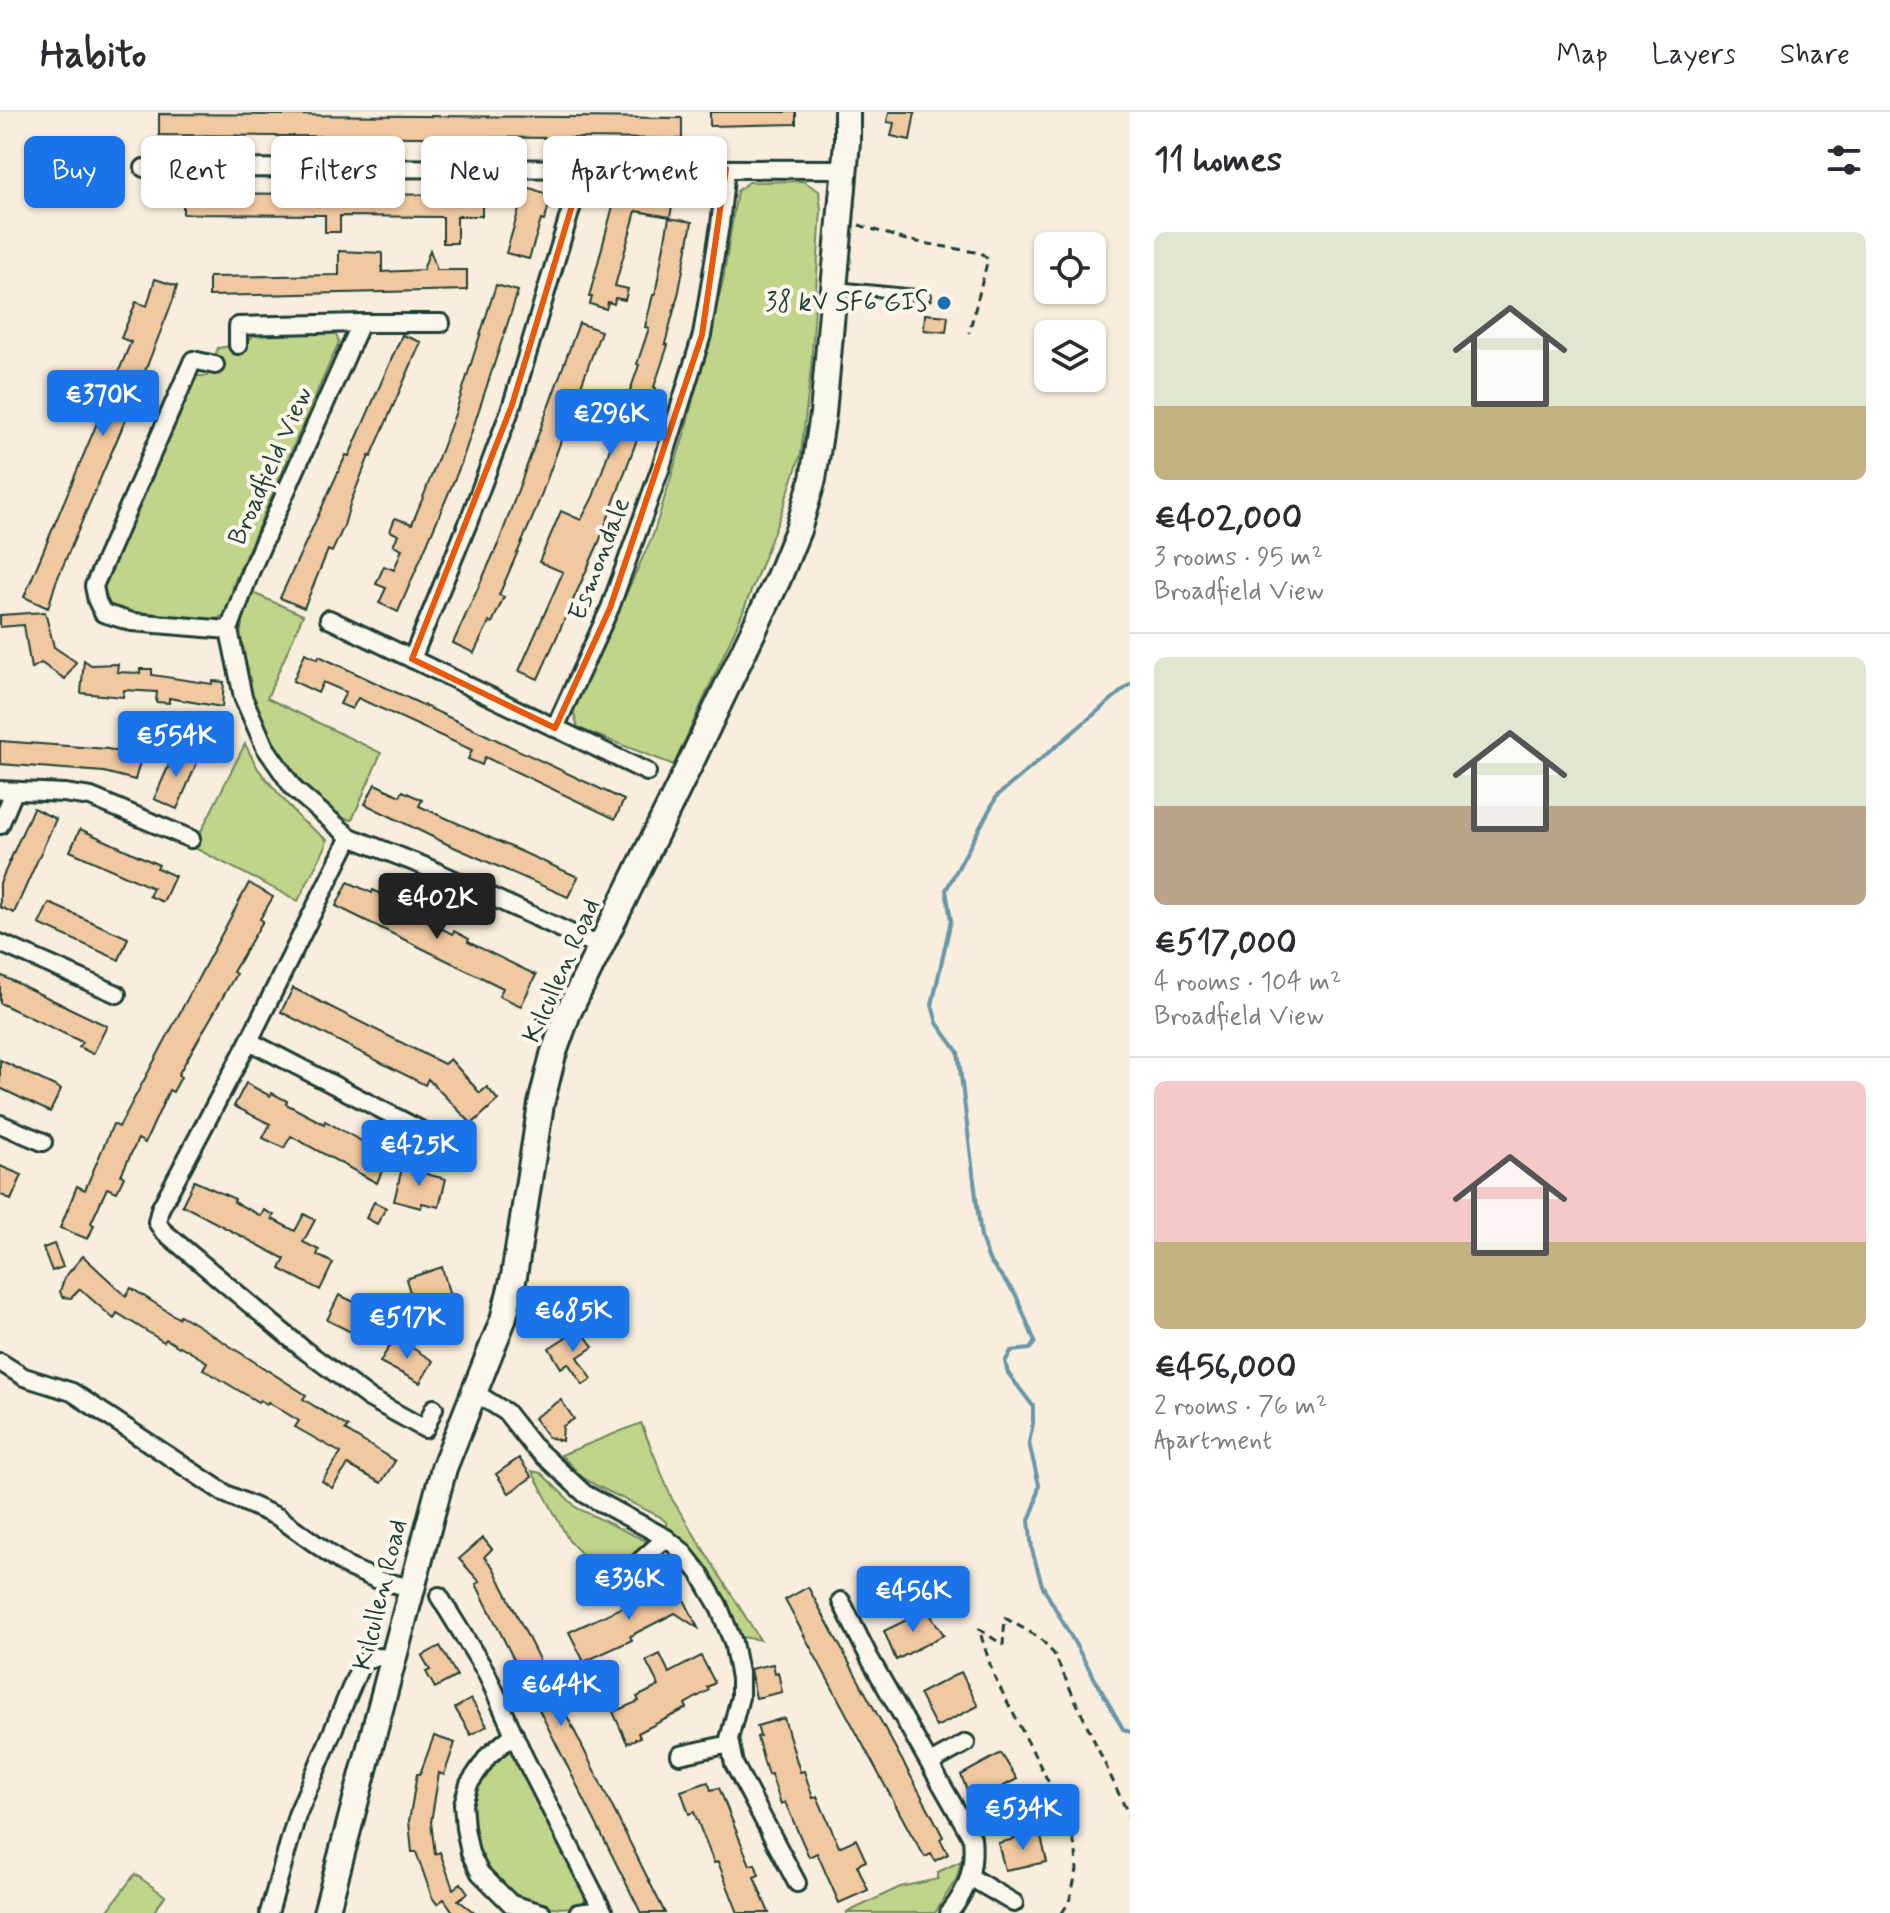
<!DOCTYPE html>
<meta charset="utf-8">
<style>
:root{--surface:#fff;--page:#f2f2f3;--text:#2b2b33;--muted:#7c7c81;--line:#e1e1e2;--accent:#1a73e8}
body{margin:0;font-family:Mynerve,sans-serif;background:var(--page);color:var(--text);height:100vh;display:flex;flex-direction:column;font-size:30px;white-space:nowrap}
*{box-sizing:border-box;margin:0}
p{font-size:26px;color:var(--muted)}
.icon{flex:none;width:44px;height:44px;fill:none;stroke:currentColor;stroke-width:2;stroke-linecap:round;stroke-linejoin:round}
.map{position:relative;flex:1;overflow:hidden}
.side{display:flex;flex-direction:column;background:var(--surface);width:760px}
.side>*{flex:none}
.hud{position:absolute;left:24px;top:24px;width:760px;height:72px;display:flex;gap:16px}
.buttons{position:absolute;left:1034px;top:120px;display:grid;gap:16px}
.buttons a{display:grid;place-items:center;width:72px;height:72px;border-radius:12px;background:var(--surface);box-shadow:0 2px 6px #0004;font-size:40px}
.price{position:absolute;translate:-50% -68px;padding:0 18px;border-radius:8px;background:var(--accent);color:#fff;font-size:26px;line-height:52px;filter:drop-shadow(0 2px 4px #0008)}
.price::after{content:'';position:absolute;left:50%;top:48px;width:24px;height:18px;margin-left:-12px;background:inherit;clip-path:polygon(0 0,100% 0,50% 100%)}
.price.active{background:#222;color:#fff}
ul{padding:0;list-style:none}
li{display:grid;align-content:center;gap:16px;height:424px;padding:0 24px}
li+li{border-top:2px solid var(--line)}
li span{display:grid;place-items:center;height:248px;border-radius:12px;color:#555}
li>.icon{margin-inline-start:auto}
span .icon{width:144px;height:144px;fill:#fffc;stroke-width:1}
li b{font-size:34px}
h2{display:flex;justify-content:space-between;align-items:center;height:96px;padding:0 24px;font-size:34px}
.tag{padding:0 28px;border-radius:12px;background:var(--surface);box-shadow:0 2px 6px #0004;font-size:28px;line-height:72px}
.tag.active{background:var(--accent);color:#fff}
header{display:flex;align-items:center;gap:48px;box-sizing:border-box;height:112px;padding:0 40px;background:var(--surface);border-bottom:2px solid var(--line)}
header strong{font-size:38px}
nav{display:flex;gap:44px;margin-inline-start:auto;font-size:28px}
main{display:flex;flex:1;min-height:0}
.map>svg:first-child{display:block}
</style>
<header>
<strong>Habito</strong>
<nav><a>Map</a><a>Layers</a><a>Share</a></nav>
</header>
<main>
<div class="map">
<svg width="1130" height="1801" viewBox="0 0 1130 1801">
<rect width="100%" height="100%" fill="#f9eedd"/>
<filter id="ink" filterUnits="userSpaceOnUse"><feTurbulence type="fractalNoise" baseFrequency=".0125" numOctaves="2"/><feDisplacementMap in="SourceGraphic" scale="16" xChannelSelector="R" yChannelSelector="G"/><feConvolveMatrix kernelMatrix="1 2 1 2 8 2 1 2 1" color-interpolation-filters="sRGB"/></filter>
<g filter="url(#ink)">
<!-- green -->
<g fill="#c0d48a" stroke="#70885f" stroke-width="2">
<polygon points="803,69 819,79 821,98 811,257 801,342 779,407 742,502 674,653 578,616 573,598 653,423 684,323 723,169 737,79 749,70"/>
<polygon points="325,216 335,220 339,230 233,473 229,499 213,510 110,497 101,477 189,264 207,264 218,236 245,232 259,218"/>
<path d="M 253,481 L 303,503 L 267,586 L 381,641 L 352,708 L 344,706 C 330,695 313,684 300,672 C 268,641 234,561 241,517 C 243,505 249,493 253,481 Z"/>
<polygon points="245,632 258,657 300,707 327,728 325,736 298,789 193,735"/>
<polygon points="641,1311 672,1387 760,1528 735,1524 667,1418 666,1410 659,1404 599,1375 582,1365 561,1343"/>
<polygon points="532,1359 541,1361 577,1396 646,1429 643,1441 615,1462 602,1462 569,1429"/>
<path d="M 503,1637 L 516,1641 L 586,1782 L 584,1790 C 571,1798 557,1797 542,1793 C 497,1782 466,1737 473,1690 C 476,1668 489,1654 503,1637 Z"/>
<polygon points="961,1749 957,1766 935,1801 846,1801 900,1775 938,1767 938,1760"/>
<polygon points="135,1762 165,1784 153,1801 106,1801"/>
</g>
<g fill="none" stroke-linecap="round" stroke-linejoin="round">
<!-- stream -->
<polyline stroke="#6796a9" stroke-width="4" points="1130,572 997,684 946,778 951,808 932,893 937,911 958,940 981,1125 989,1148 1016,1183 1035,1230 1030,1237 1011,1239 1005,1250 1008,1261 1033,1294 1033,1311 1029,1331 1039,1373 1035,1393 1029,1408 1032,1438 1042,1473 1123,1617 1130,1620"/>
</g>
<!-- building -->
<g fill="#f1c9a1" stroke="#1f3d34" stroke-width="2">
<polygon points="710,0 796,0 796,12 710,14"/>
<polygon points="889,0 915,0 910,28 891,24 894,11 887,10"/>
<polygon points="159,2 682,6 682,27 159,23"/>
<polygon points="619,71 640,77 637,88 672,94 670,105 636,99 615,174 628,177 625,188 615,186 614,192 608,190 606,197 590,192 592,185 589,185"/>
<polygon points="530,76 552,84 544,109 541,108 529,147 506,141 523,84 527,85"/>
<polygon points="183,81 482,83 482,104 457,104 457,131 443,131 443,105 340,104 340,120 325,120 325,103 183,102"/>
<polygon points="669,106 692,110 679,179 665,232 668,233 654,275 656,276 599,430 538,567 519,559 563,460 539,450 561,399 581,408 593,385 639,253 637,252 649,216 645,215 653,183 655,183"/>
<polygon points="430,138 437,158 467,158 467,178 209,184 209,165 339,163 339,139 382,141 382,160 423,158"/>
<polygon points="155,167 177,174 173,188 128,302 56,470 48,496 24,485 131,230 121,226 136,190 147,194"/>
<polygon points="496,173 518,179 509,207 461,352 398,500 379,491 386,476 376,472 384,454 394,458 402,437 393,433 398,423 390,419 395,406 412,412 422,388 455,302"/>
<polygon points="925,202 948,204 946,220 924,218"/>
<polygon points="579,211 601,219 535,400 499,483 504,485 492,511 489,510 474,541 453,531 499,430"/>
<polygon points="402,223 421,230 371,345 369,344 350,392 344,414 332,440 328,438 304,496 280,486 346,343 349,344"/>
<polygon points="45,500 54,535 76,550 65,567 41,551 31,557 24,513 0,515 0,503"/>
<polygon points="305,541 318,547 319,544 624,688 615,707 485,645 482,653 468,647 472,638 358,586 352,597 340,592 346,580 323,570 318,581 293,569"/>
<polygon points="84,548 91,553 118,552 117,560 140,561 140,557 152,557 152,563 212,572 213,569 224,570 222,595 169,586 169,591 156,590 157,580 124,578 123,585 81,581"/>
<polygon points="0,629 108,637 141,646 135,668 104,660 0,652"/>
<polygon points="176,637 198,648 177,697 154,687"/>
<polygon points="375,672 400,684 403,679 422,688 419,694 428,698 578,765 568,785 447,732 365,692"/>
<polygon points="33,696 56,707 14,801 0,795 0,771"/>
<polygon points="80,717 159,753 157,756 175,764 163,790 149,784 153,776 70,739"/>
<polygon points="348,770 372,781 373,778 419,802 418,804 452,822 454,819 469,827 468,830 536,863 521,894 499,884 503,876 336,794"/>
<polygon points="249,771 273,785 260,807 263,809 233,860 236,862 178,963 181,965 173,980 169,978 145,1031 138,1027 121,1063 124,1065 117,1080 107,1076 91,1111 94,1113 88,1127 60,1116 77,1074 85,1078 113,1012 119,1015"/>
<polygon points="49,791 128,826 119,848 39,812"/>
<polygon points="0,863 107,914 93,942 79,935 82,930 0,891"/>
<polygon points="293,876 444,952 450,947 480,981 487,975 498,988 472,1012 428,967 425,973 281,900"/>
<polygon points="0,948 61,977 50,1000 0,976"/>
<polygon points="246,971 270,984 272,981 287,989 286,992 324,1012 325,1009 388,1044 377,1071 291,1024 284,1036 263,1026 270,1012 234,994"/>
<polygon points="403,1052 419,1056 418,1060 446,1067 439,1095 422,1091 421,1096 394,1089"/>
<polygon points="0,1054 22,1063 11,1088 0,1082"/>
<polygon points="194,1069 235,1087 234,1090 261,1104 264,1098 274,1103 272,1107 295,1119 304,1102 315,1108 303,1130 319,1138 317,1143 333,1151 320,1178 280,1157 285,1147 182,1093"/>
<polygon points="374,1090 386,1096 377,1112 366,1106"/>
<polygon points="54,1132 63,1155 52,1159 43,1136"/>
<polygon points="83,1144 126,1184 131,1176 178,1206 180,1203 194,1211 306,1283 303,1287 348,1315 345,1318 395,1349 381,1371 348,1353 332,1376 322,1369 341,1341 295,1315 299,1309 268,1290 267,1292 260,1288 258,1290 203,1257 207,1250 180,1234 179,1235 166,1227 164,1230 117,1201 114,1207 80,1177 71,1186 62,1185 60,1179 65,1165"/>
<polygon points="442,1155 454,1199 437,1203 432,1185 413,1190 406,1167"/>
<polygon points="339,1183 380,1202 367,1228 327,1208"/>
<polygon points="580,1216 593,1235 578,1245 592,1267 583,1273 568,1251 561,1256 549,1236"/>
<polygon points="395,1225 433,1249 420,1271 380,1250"/>
<polygon points="561,1288 574,1307 563,1314 562,1329 548,1325 534,1306"/>
<polygon points="519,1346 532,1365 509,1381 496,1362"/>
<polygon points="483,1426 492,1437 484,1445 493,1455 665,1801 641,1801 476,1472 480,1470 459,1447"/>
<polygon points="676,1471 698,1516 675,1501 630,1524 632,1528 584,1550 569,1520 625,1494 624,1491 636,1485 638,1489"/>
<polygon points="808,1475 934,1707 943,1725 940,1727 948,1742 935,1749 931,1742 925,1745 910,1720 785,1488"/>
<polygon points="927,1498 944,1523 896,1548 884,1519"/>
<polygon points="440,1534 457,1564 435,1576 426,1560 430,1558 422,1544"/>
<polygon points="660,1542 669,1561 701,1544 715,1571 707,1575 709,1578 685,1592 687,1596 638,1621 640,1625 627,1631 613,1600 639,1589 637,1585 659,1574 646,1549"/>
<polygon points="773,1552 775,1561 778,1560 782,1580 756,1586 750,1557"/>
<polygon points="961,1560 978,1594 936,1615 919,1582"/>
<polygon points="471,1587 487,1614 471,1623 455,1596"/>
<polygon points="784,1606 800,1660 804,1659 813,1686 817,1684 839,1735 856,1727 866,1749 857,1753 868,1778 839,1791 817,1741 809,1745 785,1690 781,1692 771,1662 768,1663 764,1650 757,1625 760,1624 757,1614"/>
<polygon points="434,1624 455,1631 444,1663 439,1661 431,1710 435,1742 440,1740 453,1777 461,1771 468,1781 458,1788 475,1801 454,1801 444,1787 437,1792 432,1785 416,1740 412,1740 409,1709 417,1662 420,1662"/>
<polygon points="1001,1641 1017,1667 972,1691 961,1663"/>
<polygon points="708,1670 711,1678 719,1676 750,1753 755,1752 759,1763 754,1765 769,1801 738,1801 718,1750 714,1751 694,1700 689,1702 681,1679"/>
<polygon points="1040,1721 1047,1750 1005,1758 998,1731"/>
</g>
<g fill="none" stroke-linecap="round" stroke-linejoin="round">
<!-- service casing -->
<g stroke="#1f3d34" stroke-width="14">
<polyline id="service" points="836,175 926,184"/>
</g>
<!-- minor casing -->
<g stroke="#1f3d34" stroke-width="22">
<g id="minor">
<polyline points="144,56 844,57"/>
<polyline points="441,211 361,211 251,458 229,518 243,585 265,635 294,677 350,725 424,754 601,835"/>
<polyline points="238,233 238,214 361,211"/>
<polyline points="215,253 193,248 94,474 97,489 103,501 132,510 229,518"/>
<polyline points="329,507 647,660"/>
<polyline points="412,547 468,411 512,293 583,57"/>
<polyline points="555,616 610,496 661,355 702,223 720,113 726,57"/>
<polyline points="0,678 64,681 91,685 191,727"/>
<polyline points="0,713 14,680"/>
<polyline points="350,725 249,929 160,1097 157,1110 163,1119 303,1237 369,1286 425,1317 434,1296"/>
<polyline points="0,831 117,882"/>
<polyline points="249,929 436,1026"/>
<polyline points="0,1012 43,1030"/>
<polyline points="0,1250 24,1265 72,1280 226,1382 278,1405 348,1455 378,1468 412,1476"/>
<polyline points="474,1280 506,1300 532,1333 585,1382 666,1426 682,1439 700,1462 718,1493 733,1530 740,1566 740,1585 729,1627 730,1632 680,1643"/>
<polyline points="596,1476 630,1458 666,1426"/>
<polyline points="439,1484 486,1560 525,1647 604,1801"/>
<path d="M 841,1489 L 870,1547 L 972,1726 C 975,1756 968,1778 949,1801"/>
<polyline points="514,1622 488,1644 469,1672 463,1692 465,1716 470,1741 480,1761 511,1792 542,1801"/>
<polyline points="730,1632 734,1652 797,1771"/>
<polyline points="930,1651 966,1631"/>
<polyline points="970,1765 1014,1791"/>
<polyline points="269,1801 297,1703 362,1550 376,1545 394,1546"/>
<polyline points="578,1801 602,1798"/>
</g>
</g>
<!-- secondary casing -->
<g stroke="#1f3d34" stroke-width="30">
<polyline id="secondary" points="326,1801 444,1356 503,1208 514,1164 541,992 553,943 568,901 691,650 778,467 798,418 813,367 823,302 847,30 847,0"/>
</g>
<!-- path -->
<g stroke="#1f3d34" stroke-width="3" stroke-dasharray="8 6" stroke-linecap="butt">
<polyline points="859,113 906,128 981,141 988,147 969,221"/>
<polyline points="1062,1801 1069,1790 1077,1758 1076,1739 1068,1708 993,1562 979,1517 1003,1533 1005,1506 1040,1526 1054,1542 1130,1706"/>
</g>
<!-- service -->
<use href="#service" stroke="#fbf7ec" stroke-width="8"/>
<!-- minor -->
<use href="#minor" stroke="#fbf7ec" stroke-width="16"/>
<!-- secondary -->
<use href="#secondary" stroke="#fbf7ec" stroke-width="24"/>
</g>
</g>
<!-- marked area -->
<path fill="none" stroke="#e8590c" stroke-width="6" stroke-linejoin="round" d="M 583,57 L 726,57 L 702,223 L 610,496 L 555,616 L 412,547 L 512,293 Z"/>
<!-- markers -->
<circle fill="#1f6fb2" stroke="#fbf7ec" stroke-width="3" cx="944" cy="191" r="8"/>
<g text-anchor="middle" dominant-baseline="central" stroke-width="8" stroke-linejoin="round" paint-order="stroke">
<!-- poi labels -->
<g font-size="26" fill="#1f3d34" stroke="#fbf7ec" text-anchor="end">
<text x="928" y="191">38 kV SF6 GIS</text>
</g>
<!-- street labels -->
<g font-size="26" fill="#1f3d34" stroke="#fbf7ec">
<text transform="translate(271 354) rotate(-66)">Broadfield View</text>
<text transform="translate(600 447) rotate(-69)">Esmondale</text>
<text transform="translate(562 859) rotate(-66)">Kilcullen Road</text>
<text transform="translate(381 1483) rotate(-76)">Kilcullen Road</text>
</g>
</g>
</svg>
<div class="buttons">
<a><svg class="icon" aria-label="locate" viewBox="0 0 24 24"><circle cx="12" cy="12" r="6"/><path d="M12 2v4M12 18v4M2 12h4M18 12h4"/></svg></a>
<a><svg class="icon" aria-label="layers" viewBox="0 0 24 24"><path d="M12 4l9 5-9 5-9-5zM3 14l9 5 9-5"/></svg></a>
</div>
<b class="price" style="left:103px;top:326px">€370K</b>
<b class="price" style="left:611px;top:345px">€296K</b>
<b class="price" style="left:176px;top:667px">€554K</b>
<b class="price active" style="left:437px;top:829px">€402K</b>
<b class="price" style="left:419px;top:1076px">€425K</b>
<b class="price" style="left:573px;top:1242px">€685K</b>
<b class="price" style="left:407px;top:1249px">€517K</b>
<b class="price" style="left:629px;top:1510px">€336K</b>
<b class="price" style="left:913px;top:1522px">€456K</b>
<b class="price" style="left:561px;top:1616px">€644K</b>
<b class="price" style="left:1023px;top:1740px">€534K</b>
<div class="hud">
<a class="tag active">Buy</a>
<a class="tag">Rent</a>
<a class="tag">Filters</a>
<a class="tag">New</a>
<a class="tag">Apartment</a>
</div>
</div>
<section class="side">
<h2>11 homes<svg class="icon" aria-label="filters" viewBox="0 0 24 24"><path d="M4 7h16M4 17h16"/><circle cx="9" cy="7" r="2"/><circle cx="15" cy="17" r="2"/></svg></h2>
<ul>
<li><span style="background:linear-gradient(#dfe7d0 70%,#c2b280 0)"><svg class="icon" aria-label="home" viewBox="0 0 24 24"><path d="M3 11l9-7 9 7M6 9v11h12V9"/></svg></span><div><b>€402,000</b><p>3 rooms · 95 m²</p><p>Broadfield View</p></div></li>
<li><span style="background:linear-gradient(#dfe7d0 60%,#b9a48a 0)"><svg class="icon" aria-label="home" viewBox="0 0 24 24"><path d="M3 11l9-7 9 7M6 9v11h12V9"/></svg></span><div><b>€517,000</b><p>4 rooms · 104 m²</p><p>Broadfield View</p></div></li>
<li><span style="background:linear-gradient(#f6c9c9 65%,#c2b280 0)"><svg class="icon" aria-label="home" viewBox="0 0 24 24"><path d="M3 11l9-7 9 7M6 9v11h12V9"/></svg></span><div><b>€456,000</b><p>2 rooms · 76 m²</p><p>Apartment</p></div></li>
</ul>
</section>
</main>
